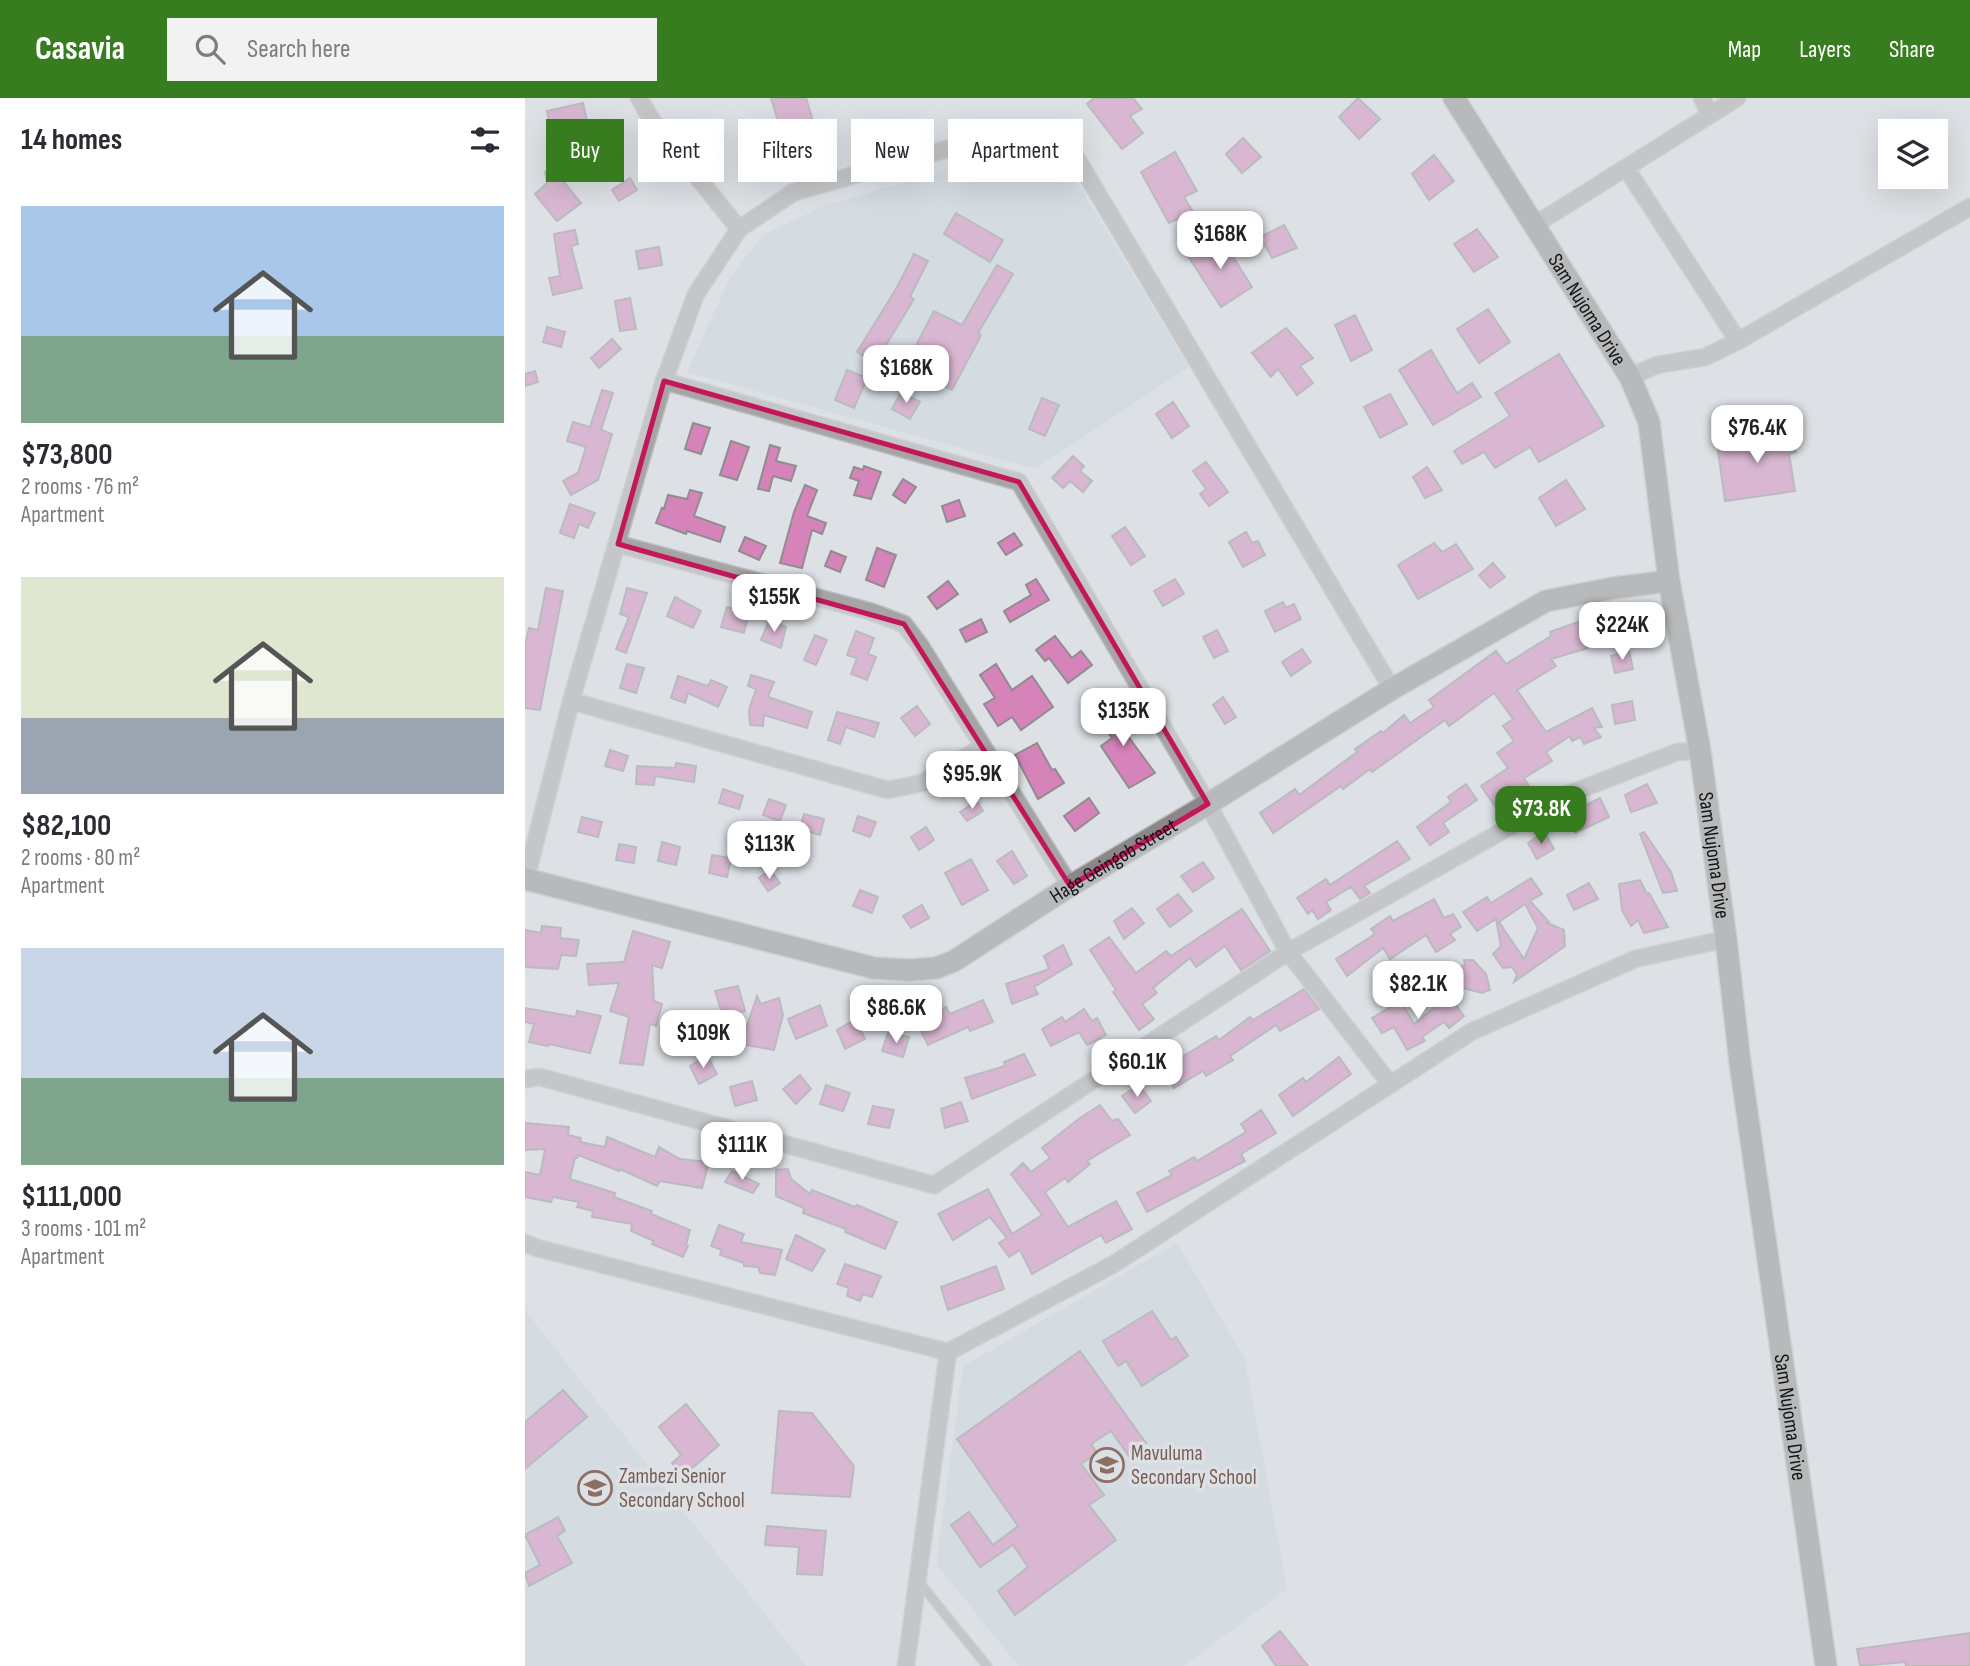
<!DOCTYPE html>
<meta charset="utf-8">
<style>
:root{--surface:#fff;--page:#f2f2f3;--text:#2b2b33;--muted:#7c7c81;--accent:#377c1e}
body{margin:0;font-family:"Sofia Sans Condensed",sans-serif;background:var(--page);color:var(--text);height:100vh;display:flex;flex-direction:column;font-size:26px;white-space:nowrap}
*{box-sizing:border-box;margin:0}
p{font-size:23px;color:var(--muted)}
.icon{flex:none;width:38px;height:38px;fill:none;stroke:currentColor;stroke-width:2;stroke-linecap:round;stroke-linejoin:round}
.map{position:relative;flex:1;overflow:hidden}
.details{display:flex;flex-direction:column;background:var(--surface);width:525px}
.details>*{flex:none}
.banner{position:absolute;left:21px;top:21px;width:665px;height:63px;display:flex;gap:14px}
.tools{position:absolute;left:1353px;top:21px;display:grid;gap:14px}
.tools a{display:grid;place-items:center;width:70px;height:70px;border-radius:0px;background:var(--surface);box-shadow:0 7px 28px #0002;font-size:35px}
.price{position:absolute;translate:-50% -60px;padding:0 16px;border-radius:14px;background:#fff;color:#222;font-size:23px;line-height:46px;filter:drop-shadow(0 2px 4px #0008)}
.price::after{content:'';position:absolute;left:50%;top:42px;width:21px;height:16px;margin-left:-10px;background:inherit;clip-path:polygon(0 0,100% 0,50% 100%)}
.price.active{background:var(--accent);color:#fff}
ul{padding:0;list-style:none}
li{display:grid;align-content:center;gap:14px;height:371px;padding:0 21px}
li span{display:grid;place-items:center;height:217px;border-radius:0px;color:#555}
li>.icon{margin-inline-start:auto}
span .icon{width:126px;height:126px;fill:#fffc;stroke-width:1}
li b{font-size:30px}
h2{display:flex;justify-content:space-between;align-items:center;height:84px;padding:0 21px;font-size:30px}
.chip{padding:0 24px;border-radius:0px;background:var(--surface);box-shadow:0 7px 28px #0002;font-size:24px;line-height:63px}
.chip.active{background:var(--accent);color:#fff}
header{display:flex;align-items:center;gap:42px;box-sizing:border-box;height:98px;padding:0 35px;background:var(--accent);color:#fff}
header strong{font-size:33px}
nav{display:flex;gap:38px;margin-inline-start:auto;font-size:24px}
.search{width:490px;height:63px;background:var(--page);display:flex;align-items:center;gap:18px;box-sizing:border-box;padding:0 24px;border-radius:0px;color:var(--muted);font-size:26px}
main{display:flex;flex:1;min-height:0}
.map>svg:first-child{display:block}
</style>
<header>
<strong>Casavia</strong>
<div class="search"><svg class="icon" aria-label="search" viewBox="0 0 24 24"><circle cx="10" cy="10" r="6"/><path d="M15 15l6 6"/></svg>Search here</div>
<nav><a>Map</a><a>Layers</a><a>Share</a></nav>
</header>
<main>
<section class="details">
<h2>14 homes<svg class="icon" aria-label="filters" viewBox="0 0 24 24"><path d="M4 7h16M4 17h16"/><circle cx="9" cy="7" r="2"/><circle cx="15" cy="17" r="2"/></svg></h2>
<ul>
<li><span style="background:linear-gradient(#a9c7e8 60%,#7fa58c 0)"><svg class="icon" aria-label="home" viewBox="0 0 24 24"><path d="M3 11l9-7 9 7M6 9v11h12V9"/></svg></span><div><b>$73,800</b><p>2 rooms · 76 m²</p><p>Apartment</p></div></li>
<li><span style="background:linear-gradient(#dfe7d0 65%,#9aa5b1 0)"><svg class="icon" aria-label="home" viewBox="0 0 24 24"><path d="M3 11l9-7 9 7M6 9v11h12V9"/></svg></span><div><b>$82,100</b><p>2 rooms · 80 m²</p><p>Apartment</p></div></li>
<li><span style="background:linear-gradient(#c9d6e8 60%,#7fa58c 0)"><svg class="icon" aria-label="home" viewBox="0 0 24 24"><path d="M3 11l9-7 9 7M6 9v11h12V9"/></svg></span><div><b>$111,000</b><p>3 rooms · 101 m²</p><p>Apartment</p></div></li>
</ul>
</section>
<div class="map">
<svg width="1445" height="1568" viewBox="0 0 1445 1568">
<rect width="100%" height="100%" fill="#dde1e5"/>
<!-- built -->
<g fill="#cbd5de">
<polygon points="496,51 542,68 664,269 510,371 162,274 205,179 239,136 301,107"/>
<polygon points="652,1145 720,1261 762,1491 659,1568 493,1568 411,1466 438,1268"/>
<polygon points="0,1212 281,1568 0,1568"/>
</g>
<!-- building -->
<g fill="#d683ba" stroke="#908c8f" stroke-width="2" fill-rule="evenodd">
<polygon points="246,0 281,0 295,46 263,56"/>
<polygon points="569,0 608,0 617,11 605,18 618,35 597,51 562,6"/>
<polygon points="833,0 855,21 834,41 814,19"/>
<polygon points="58,5 67,46 31,54 22,13"/>
<polygon points="718,40 736,59 717,75 701,56"/>
<polygon points="650,54 672,93 659,99 668,114 644,125 616,74"/>
<polygon points="909,57 929,83 904,102 887,76"/>
<polygon points="30,73 56,105 32,123 10,96 22,85 20,74"/>
<polygon points="105,80 112,92 94,103 87,92"/>
<polygon points="431,115 478,142 465,164 419,136"/>
<polygon points="759,127 772,150 747,160 735,139"/>
<polygon points="952,131 973,159 949,174 929,146"/>
<polygon points="50,132 53,146 46,148 57,190 28,197 24,180 35,178 29,136"/>
<polygon points="695,138 727,189 696,209 663,158"/>
<polygon points="134,149 137,167 114,171 111,153"/>
<polygon points="389,156 403,163 385,199 389,201 350,265 332,254 371,191"/>
<polygon points="472,167 488,176 453,235 456,237 427,292 380,268 409,213 437,227"/>
<polygon points="105,200 111,231 95,233 90,203"/>
<polygon points="963,211 985,244 954,265 932,231"/>
<polygon points="830,217 847,252 826,263 810,227"/>
<polygon points="22,229 40,234 36,249 18,244"/>
<polygon points="761,230 788,260 775,268 788,285 772,297 753,271 746,279 727,255"/>
<polygon points="87,241 96,251 74,270 66,260"/>
<polygon points="906,252 932,295 947,285 956,299 908,327 874,272"/>
<polygon points="1034,256 1079,328 1014,364 1005,349 970,370 959,354 937,366 929,353 985,318 970,295"/>
<polygon points="322,272 342,280 329,310 310,302"/>
<polygon points="10,273 13,284 0,288 0,276"/>
<polygon points="77,292 88,295 76,332 87,336 73,382 46,397 38,383 53,375 61,349 42,343 48,324 65,329"/>
<polygon points="376,294 395,304 385,321 367,311"/>
<polygon points="865,296 882,326 855,340 839,309"/>
<polygon points="517,300 534,307 520,338 504,331"/>
<polygon points="648,304 664,328 647,340 631,316"/>
<polygon points="168,325 185,330 176,356 160,351"/>
<polygon points="1265,329 1271,354 1264,356 1270,393 1200,403 1192,346"/>
<polygon points="206,343 224,349 212,382 195,377"/>
<polygon points="245,347 255,350 251,363 271,368 266,383 248,378 244,393 233,391"/>
<polygon points="548,358 559,368 555,373 567,383 558,394 545,383 538,390 527,380"/>
<polygon points="681,364 703,394 684,408 675,396 681,391 668,373"/>
<polygon points="339,368 356,374 346,401 329,397 334,383 325,380 329,369 338,372"/>
<polygon points="902,369 917,392 900,400 888,379"/>
<polygon points="378,381 391,389 380,405 368,397"/>
<polygon points="1041,382 1060,411 1031,428 1014,400"/>
<polygon points="280,387 292,392 282,418 301,425 297,436 287,432 277,470 255,465 269,414"/>
<polygon points="165,392 177,395 169,418 200,429 195,444 162,433 161,436 131,425 137,410 139,411 143,397 162,401"/>
<polygon points="434,402 440,418 422,424 417,408"/>
<polygon points="45,406 70,415 63,430 54,426 49,440 35,435"/>
<polygon points="600,429 620,458 606,467 587,438"/>
<polygon points="721,434 727,445 733,443 740,457 718,469 704,444"/>
<polygon points="489,435 497,447 481,457 473,445"/>
<polygon points="220,439 241,448 234,462 214,453"/>
<polygon points="909,445 917,454 931,446 948,471 893,501 873,467"/>
<polygon points="352,450 371,457 359,489 341,482"/>
<polygon points="306,453 321,459 315,474 300,468"/>
<polygon points="968,465 980,479 965,490 954,477"/>
<polygon points="511,481 524,502 485,524 479,513 506,497 501,487"/>
<polygon points="650,481 659,496 638,508 629,493"/>
<polygon points="423,483 433,496 412,511 403,499"/>
<polygon points="21,490 38,493 15,612 0,610 0,547 4,530 13,532"/>
<polygon points="102,490 122,495 101,555 91,551 104,519 95,516"/>
<polygon points="150,499 176,513 168,530 142,518"/>
<polygon points="758,504 761,510 769,506 776,521 750,534 740,513"/>
<polygon points="202,509 224,515 219,535 196,529"/>
<polygon points="456,521 462,534 441,544 435,532"/>
<polygon points="244,523 261,529 256,550 236,542"/>
<polygon points="1053,524 1063,550 1026,561 1031,568 992,592 1021,634 1067,610 1077,629 1069,630 1076,639 1059,646 1055,639 1047,643 1045,638 1021,654 1027,663 999,680 1004,688 972,711 956,688 983,670 972,655 989,643 978,628 988,621 969,595 924,628 920,622 847,674 845,671 818,691 816,688 748,735 735,715 754,702 770,691 774,697 832,654 830,651 856,633 858,635 879,617 885,625 909,609 904,602 971,553 981,566 1026,538 1025,534"/>
<polygon points="692,532 703,553 689,560 678,539"/>
<polygon points="331,533 349,540 343,556 351,559 342,582 326,576 332,560 322,557"/>
<polygon points="290,537 302,542 291,567 279,562"/>
<polygon points="530,538 547,560 556,553 567,567 543,585 524,560 520,563 511,552"/>
<polygon points="777,551 786,564 766,578 757,564"/>
<polygon points="1104,553 1108,571 1090,575 1086,558"/>
<polygon points="102,566 119,570 111,595 95,590"/>
<polygon points="471,566 487,592 507,578 528,609 496,632 487,619 473,628 459,606 470,600 455,577"/>
<polygon points="226,577 249,584 243,599 287,614 282,630 239,617 238,628 225,627 224,612 231,591 223,588"/>
<polygon points="153,578 183,588 186,582 202,589 193,609 163,595 160,605 146,600"/>
<polygon points="698,599 711,619 700,626 688,607"/>
<polygon points="586,601 595,616 589,619 630,675 604,690 576,648 587,640 569,612"/>
<polygon points="1107,603 1110,622 1090,626 1087,607"/>
<polygon points="392,608 405,626 390,638 376,620"/>
<polygon points="312,614 354,625 349,639 321,629 315,646 303,642"/>
<polygon points="512,645 527,672 530,671 539,685 513,701 490,657"/>
<polygon points="85,652 103,658 98,673 80,668"/>
<polygon points="151,665 171,668 169,684 130,678 129,687 111,686 112,668 150,670"/>
<polygon points="941,686 952,702 918,725 924,734 905,747 892,729 926,704 923,699"/>
<polygon points="1122,686 1132,705 1106,714 1100,697"/>
<polygon points="198,691 218,698 214,711 194,705"/>
<polygon points="564,700 574,715 550,733 539,718"/>
<polygon points="1075,700 1084,719 1050,735 1038,714 1054,703 1059,708"/>
<polygon points="244,701 261,707 255,723 238,717"/>
<polygon points="452,703 458,713 442,723 435,714"/>
<polygon points="279,716 299,721 295,737 275,731"/>
<polygon points="333,718 351,724 345,739 328,733"/>
<polygon points="57,719 77,724 73,739 53,734"/>
<polygon points="401,729 409,742 394,752 386,739"/>
<polygon points="1019,734 1029,751 1012,761 1003,745"/>
<polygon points="1119,734 1146,774 1152,793 1138,795 1115,736"/>
<polygon points="872,743 885,761 839,788 845,795 835,801 826,789 801,804 806,812 793,821 787,812 783,816 772,800 801,781 805,787"/>
<polygon points="137,744 155,749 151,767 133,763"/>
<polygon points="94,746 111,749 109,765 91,762"/>
<polygon points="487,753 502,778 489,786 472,763"/>
<polygon points="187,757 206,760 202,779 184,775"/>
<polygon points="446,761 463,792 437,807 420,775"/>
<polygon points="678,764 689,780 668,794 656,778"/>
<polygon points="245,772 255,785 243,793 234,780"/>
<path d="M 1006,780 L 1017,796 L 1005,803 L 1024,824 L 1022,825 L 1039,832 L 1040,848 L 989,884 L 992,877 L 987,869 L 978,870 L 968,856 L 976,848 L 971,821 L 952,833 L 938,814 L 962,799 L 966,805 ZM 1000,806 L 1013,830 L 999,861 L 974,824 Z"/>
<polygon points="1115,782 1122,796 1124,795 1143,829 1119,835 1113,822 1106,828 1097,812 1094,786"/>
<polygon points="1064,785 1073,801 1049,812 1042,797"/>
<polygon points="335,792 353,799 347,815 328,808"/>
<polygon points="653,796 667,813 645,829 632,811"/>
<polygon points="909,801 919,820 928,816 936,829 925,836 930,842 911,854 901,837 865,861 858,850 822,878 811,861 850,836 846,831 865,818 868,823"/>
<polygon points="397,807 404,820 386,830 378,818"/>
<polygon points="607,810 619,825 599,841 589,823"/>
<polygon points="717,811 745,853 716,872 700,848 671,869 665,860 628,890 632,895 617,906 629,921 614,932 588,894 591,892 565,852 584,839 611,875 641,853 646,858"/>
<polygon points="17,828 36,830 35,840 54,842 51,858 36,857 33,871 0,869 0,832 16,835"/>
<polygon points="108,833 145,844 137,870 127,867 129,903 137,906 131,928 125,926 118,967 95,965 104,919 85,913 94,885 64,887 62,866 99,864"/>
<polygon points="538,847 547,866 509,889 513,896 487,906 481,886 524,871 519,858"/>
<polygon points="939,862 948,862 961,876 965,892 957,895 934,889 931,871 940,867"/>
<polygon points="213,888 220,913 198,918 190,893"/>
<polygon points="779,891 794,911 755,933 751,927 705,958 708,962 681,978 678,973 649,990 639,970 691,938 694,942 725,919 728,922"/>
<polygon points="921,893 939,918 924,930 919,924 897,939 900,943 882,952 869,929 857,935 847,920 876,903 889,926 915,905 912,901"/>
<polygon points="232,898 236,906 254,900 258,917 249,952 216,946"/>
<polygon points="458,902 468,924 445,933 443,929 403,947 396,933 408,928 405,919 421,909 425,916"/>
<polygon points="295,907 302,928 271,941 263,921"/>
<polygon points="0,910 51,919 52,913 76,918 65,955 24,946 23,948 4,944 9,926 0,924"/>
<polygon points="559,911 567,923 572,920 581,937 562,947 554,934 526,948 517,931 537,919 540,924"/>
<polygon points="331,921 340,941 320,951 312,932"/>
<polygon points="363,935 384,939 378,959 357,953"/>
<polygon points="499,956 510,977 447,1001 440,980 480,968 479,964"/>
<polygon points="182,957 192,976 174,986 165,968"/>
<polygon points="814,959 826,976 768,1018 754,997 778,980 781,984"/>
<polygon points="275,977 286,991 271,1006 258,991"/>
<polygon points="227,983 232,1002 210,1008 205,989"/>
<polygon points="301,987 325,995 318,1013 295,1006"/>
<polygon points="614,987 626,1003 610,1015 597,998"/>
<polygon points="436,1004 443,1023 420,1030 416,1011"/>
<polygon points="575,1007 587,1023 593,1021 605,1037 562,1063 565,1066 543,1084 540,1080 520,1094 543,1129 591,1103 607,1131 581,1145 576,1137 507,1176 495,1152 484,1159 474,1145 482,1140 465,1119 428,1142 413,1116 463,1091 487,1136 517,1117 486,1076 498,1065 506,1074 525,1060 517,1050 555,1020"/>
<polygon points="348,1008 369,1012 364,1030 343,1026"/>
<polygon points="736,1012 751,1035 716,1056 720,1063 622,1114 612,1095 647,1077 644,1073 669,1059 672,1063 721,1034 716,1026"/>
<polygon points="0,1025 44,1029 43,1037 56,1040 55,1044 80,1049 82,1039 130,1059 134,1049 155,1061 184,1064 177,1090 135,1083 132,1088 95,1071 94,1073 53,1057 52,1060 50,1060 45,1081 90,1095 89,1099 127,1113 126,1116 165,1132 161,1147 163,1148 158,1159 127,1146 129,1143 106,1133 107,1126 67,1119 68,1113 52,1109 54,1104 28,1099 26,1104 0,1099 0,1074 15,1077 20,1051 0,1052"/>
<polygon points="263,1071 266,1081 285,1096 287,1092 330,1109 332,1107 372,1124 360,1151 320,1134 321,1131 278,1115 279,1110 251,1098 251,1072"/>
<polygon points="207,1073 234,1086 228,1095 200,1084"/>
<polygon points="194,1127 219,1136 216,1144 257,1152 250,1177 235,1175 233,1169 219,1168 219,1165 195,1157 197,1152 186,1148"/>
<polygon points="271,1137 300,1152 287,1173 261,1161"/>
<polygon points="320,1166 356,1178 347,1199 338,1196 335,1203 322,1198 324,1190 312,1186"/>
<polygon points="471,1168 479,1191 423,1212 416,1189"/>
<polygon points="627,1213 646,1242 651,1239 663,1258 617,1288 601,1263 593,1268 578,1243"/>
<polygon points="555,1253 621,1345 604,1358 586,1333 566,1346 572,1355 556,1366 579,1397 564,1407 591,1442 490,1517 473,1493 503,1469 488,1447 455,1469 426,1427 444,1414 468,1447 493,1428 432,1341"/>
<polygon points="38,1292 62,1319 0,1371 0,1324"/>
<polygon points="161,1306 194,1347 158,1378 147,1365 156,1357 134,1329"/>
<polygon points="254,1313 287,1315 329,1368 325,1399 247,1395"/>
<polygon points="33,1419 40,1433 32,1438 47,1465 4,1488 0,1475 15,1467 0,1437"/>
<polygon points="242,1428 301,1433 297,1477 272,1476 274,1449 240,1447"/>
<polygon points="755,1533 783,1568 751,1568 737,1548"/>
<polygon points="1445,1535 1445,1568 1381,1568 1380,1564 1335,1568 1332,1551"/>
</g>
<g fill="none" stroke-linecap="round" stroke-linejoin="round">
<!-- lane casing -->
<g stroke="#b9bcc0" stroke-width="11">
<polyline id="lane" points="394,1484 462,1568"/>
</g>
<!-- street casing -->
<g stroke="#b9bcc0" stroke-width="19">
<g id="street">
<polyline points="1177,0 1184,16"/>
<polyline points="1101,70 1213,243"/>
<polyline points="1008,128 1212,0"/>
<polyline points="214,131 269,94 479,35 518,37 551,59 867,591"/>
<polyline points="1105,279 1132,267 1180,259 1213,243 1445,109"/>
<polyline points="139,283 494,384 683,706 763,854 865,986"/>
<polyline points="93,446 347,514 379,526 395,547 545,788"/>
<polyline points="46,603 363,692 397,685 457,649"/>
<polyline points="1,781 46,603 139,283 171,196 214,131 126,21 114,0"/>
<polyline points="0,981 15,979 409,1087 763,854 1041,697 1152,654 1175,653"/>
<polyline points="0,1145 12,1150 423,1254"/>
<polyline points="381,1568 423,1254 589,1166 946,934 1110,861 1201,841"/>
</g>
</g>
<!-- secondary casing -->
<g stroke="#b9bcc0" stroke-width="24">
<g id="secondary">
<path id="s1" d="M 929,0 L 1105,279 L 1124,324 L 1144,483 L 1175,653 L 1201,841 L 1215,965 L 1301,1568"/>
<path id="s2" d="M 0,781 L 349,870 L 384,872 L 411,870 L 429,863 L 545,788 L 683,706 L 867,591 L 1021,503 L 1088,490 L 1144,483"/>
</g>
</g>
<!-- lane -->
<use href="#lane" stroke="#a7a4a4" stroke-width="8"/>
<!-- street -->
<use href="#street" stroke="#a7a4a4" stroke-width="16"/>
<!-- secondary -->
<use href="#secondary" stroke="#8a8786" stroke-width="21"/>
</g>
<!-- marked area -->
<path d="M0 0H1445V1568H0ZM 139,283 L 494,384 L 683,706 L 545,788 L 379,526 L 93,446 Z" fill="#dde1e5" fill-opacity=".55" fill-rule="evenodd"/>
<path fill="none" stroke="#c2185b" stroke-width="5" stroke-linejoin="round" d="M 139,283 L 494,384 L 683,706 L 545,788 L 379,526 L 93,446 Z"/>
<!-- icons -->
<defs>
<g id="school-ring" transform="scale(1.75)"><circle r="9.5" fill="#dde1e5" stroke="#8d6e63" stroke-width="1.5"/><path d="M0-5L7-2L0 1L-7-2ZM-4 1L0 2.5L4 1V4Q0 6-4 4Z" fill="#8d6e63"/></g>
</defs>
<g fill-rule="evenodd">
<use href="#school-ring" x="582" y="1367"/>
<use href="#school-ring" x="70" y="1390"/>
</g>
<g text-anchor="middle" dominant-baseline="central" stroke-width="7" stroke-linejoin="round" paint-order="stroke">
<!-- street labels -->
<g font-size="21" fill="#131415" stroke="#dde1e5">
<text stroke="none"><textPath href="#s1" startOffset="250">Sam Nujoma Drive</textPath></text>
<text stroke="none"><textPath href="#s1" startOffset="817">Sam Nujoma Drive</textPath></text>
<text stroke="none"><textPath href="#s2" startOffset="630">Hage Geingob Street</textPath></text>
<text stroke="none"><textPath href="#s1" startOffset="1384">Sam Nujoma Drive</textPath></text>
</g>
<!-- education labels -->
<g font-size="21" fill="#785e54" stroke="#dde1e5" text-anchor="start">
<text x="606" y="1355">Mavuluma<tspan x="606" dy="24">Secondary School</tspan></text>
<text x="94" y="1378">Zambezi Senior<tspan x="94" dy="24">Secondary School</tspan></text>
</g>
</g>
</svg>
<div class="tools">
<a><svg class="icon" aria-label="layers" viewBox="0 0 24 24"><path d="M12 4l9 5-9 5-9-5zM3 14l9 5 9-5"/></svg></a>
</div>
<b class="price" style="left:695px;top:173px">$168K</b>
<b class="price" style="left:381px;top:307px">$168K</b>
<b class="price" style="left:1232px;top:367px">$76.4K</b>
<b class="price" style="left:249px;top:536px">$155K</b>
<b class="price" style="left:1097px;top:564px">$224K</b>
<b class="price" style="left:598px;top:650px">$135K</b>
<b class="price" style="left:447px;top:713px">$95.9K</b>
<b class="price active" style="left:1016px;top:748px">$73.8K</b>
<b class="price" style="left:244px;top:783px">$113K</b>
<b class="price" style="left:893px;top:923px">$82.1K</b>
<b class="price" style="left:371px;top:947px">$86.6K</b>
<b class="price" style="left:178px;top:972px">$109K</b>
<b class="price" style="left:612px;top:1001px">$60.1K</b>
<b class="price" style="left:217px;top:1084px">$111K</b>
<div class="banner">
<a class="chip active">Buy</a>
<a class="chip">Rent</a>
<a class="chip">Filters</a>
<a class="chip">New</a>
<a class="chip">Apartment</a>
</div>
</div>
</main>
